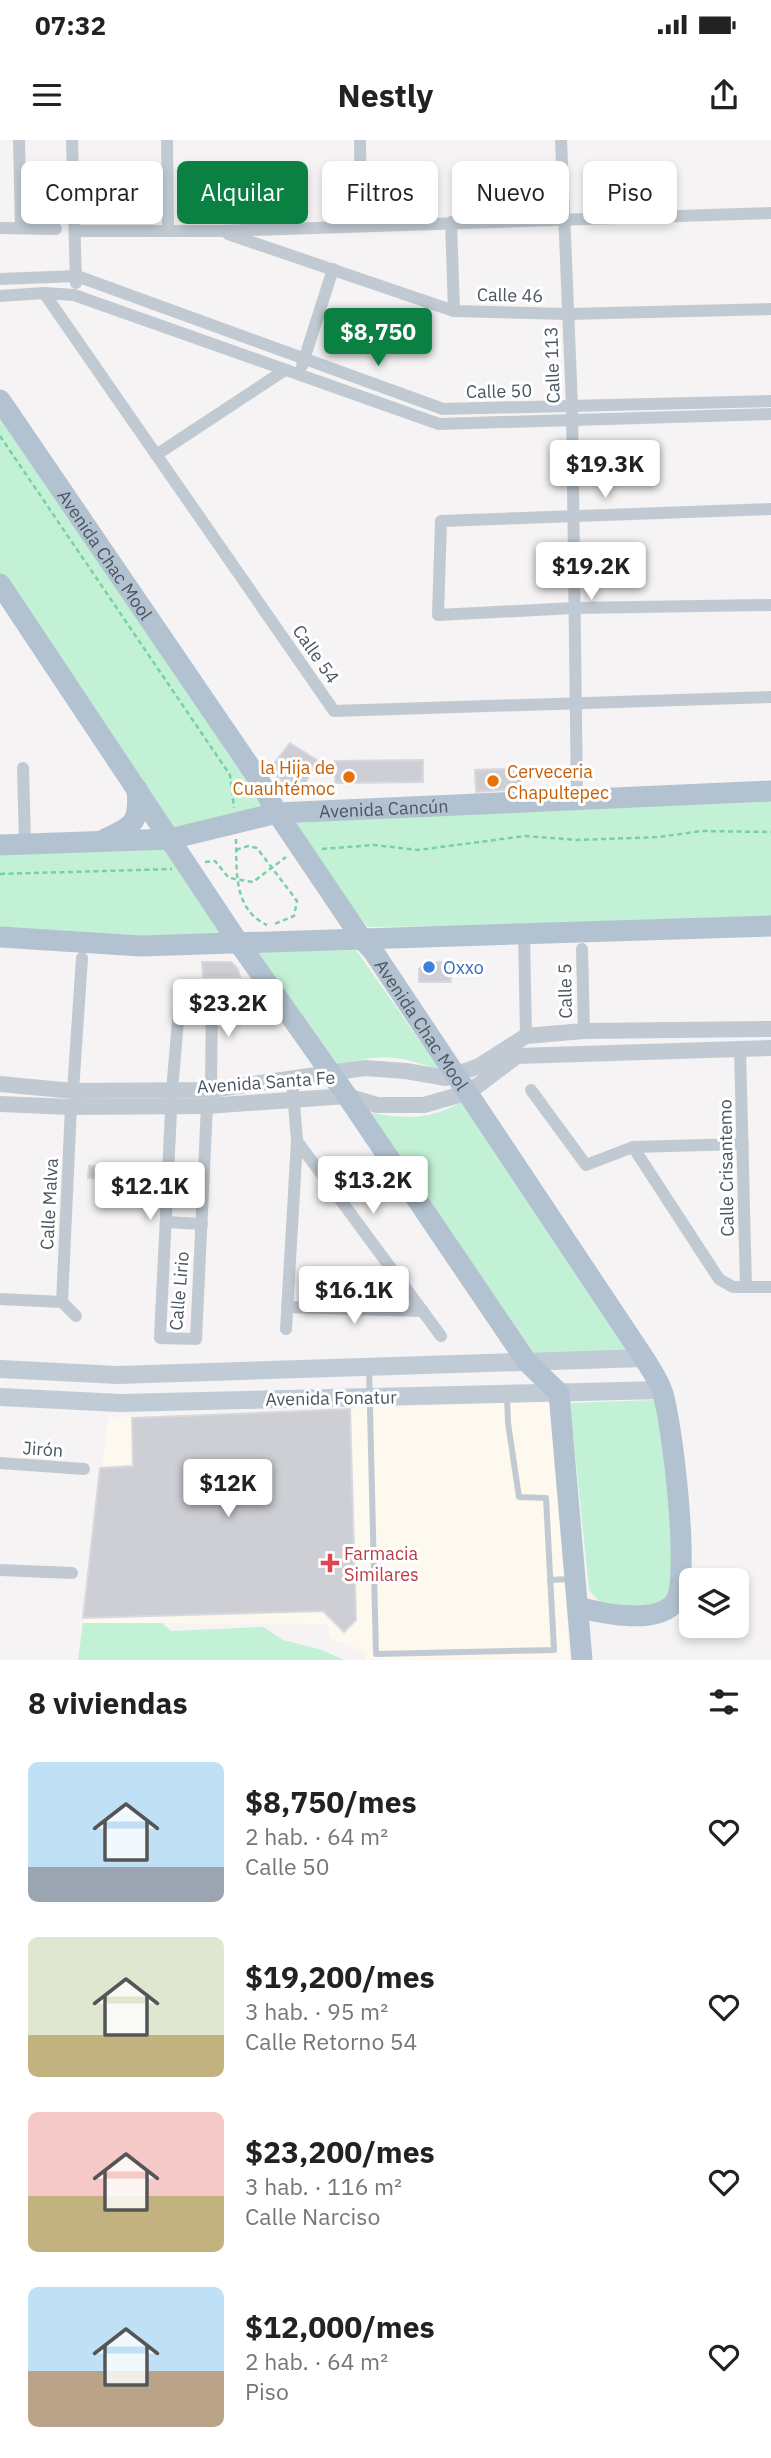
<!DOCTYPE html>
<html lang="es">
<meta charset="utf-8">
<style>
:root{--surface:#fff;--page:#f2f2f2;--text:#222;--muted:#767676;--accent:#0b8043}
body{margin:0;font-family:"IBM Plex Sans",sans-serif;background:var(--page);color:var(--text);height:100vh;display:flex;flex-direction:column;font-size:26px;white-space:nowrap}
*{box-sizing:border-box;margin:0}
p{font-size:23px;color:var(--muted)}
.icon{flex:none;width:38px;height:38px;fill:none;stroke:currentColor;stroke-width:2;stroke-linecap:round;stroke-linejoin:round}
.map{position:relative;height:1520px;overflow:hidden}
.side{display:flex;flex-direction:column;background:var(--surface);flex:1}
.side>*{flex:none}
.banner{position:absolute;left:21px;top:21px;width:730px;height:63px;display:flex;gap:14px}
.fabs{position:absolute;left:679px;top:1428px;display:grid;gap:14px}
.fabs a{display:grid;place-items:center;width:70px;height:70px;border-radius:10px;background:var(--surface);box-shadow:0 4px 10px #0003;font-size:35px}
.price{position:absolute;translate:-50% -60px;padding:0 16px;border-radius:7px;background:#fff;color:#222;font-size:23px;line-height:46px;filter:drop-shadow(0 2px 4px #0008)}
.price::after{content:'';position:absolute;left:50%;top:42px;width:21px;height:16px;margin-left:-10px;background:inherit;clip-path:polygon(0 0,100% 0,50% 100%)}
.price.on{background:var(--accent);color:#fff}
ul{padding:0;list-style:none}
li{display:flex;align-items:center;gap:21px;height:175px;padding:0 28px}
li span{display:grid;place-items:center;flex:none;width:196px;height:140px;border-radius:10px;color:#555}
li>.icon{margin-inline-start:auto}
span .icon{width:84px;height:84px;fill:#fffc;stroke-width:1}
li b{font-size:30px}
h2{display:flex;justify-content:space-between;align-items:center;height:84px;padding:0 28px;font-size:30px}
.pill{padding:0 24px;border-radius:10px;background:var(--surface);box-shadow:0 4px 10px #0003;font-size:24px;line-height:63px}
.pill.on{background:var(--accent);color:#fff}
.status{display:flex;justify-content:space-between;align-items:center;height:49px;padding:0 35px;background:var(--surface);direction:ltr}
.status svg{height:19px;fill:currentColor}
header{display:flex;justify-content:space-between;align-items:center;height:91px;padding:0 28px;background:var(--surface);font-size:32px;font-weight:700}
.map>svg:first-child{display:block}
</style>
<div class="status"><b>07:32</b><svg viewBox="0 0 49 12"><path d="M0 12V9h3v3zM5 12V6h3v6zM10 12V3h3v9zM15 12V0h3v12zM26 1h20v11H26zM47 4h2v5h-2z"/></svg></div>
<header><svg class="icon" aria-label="menu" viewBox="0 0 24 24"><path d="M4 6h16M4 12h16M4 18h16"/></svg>Nestly<svg class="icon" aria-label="share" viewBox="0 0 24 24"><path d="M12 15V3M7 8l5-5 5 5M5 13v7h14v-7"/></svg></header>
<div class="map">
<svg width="771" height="1520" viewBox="0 0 771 1520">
<rect width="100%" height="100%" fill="#f5f3f3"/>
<!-- commercial -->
<polygon fill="#fdf9ef" points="552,1261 563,1347 569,1520 366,1520 366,1513 330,1498 327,1484 83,1483 108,1277"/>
<!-- green -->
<g fill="#c3f1d5">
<polygon points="0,263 267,666 172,693 0,440"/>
<polygon points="771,659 771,783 368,787 304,711 295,680"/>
<polygon points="168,704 222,795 0,798 0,705"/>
<path d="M 356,810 L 441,931 C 401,916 381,912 339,926 L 257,811 Z"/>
<path d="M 462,961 L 629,1204 L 626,1213 L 536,1216 L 371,973 C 405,979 433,980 462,961 Z"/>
<path d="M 656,1260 L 676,1398 L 675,1447 L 657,1466 C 626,1469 610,1477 589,1450 L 570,1263 Z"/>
<polygon points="83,1483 162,1483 171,1491 263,1487 283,1500 322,1510 344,1520 78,1520"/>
</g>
<!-- building -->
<g fill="#cdcfd5" stroke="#d7d9de" stroke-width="2">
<polygon points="290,603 317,620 299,656 269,630"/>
<polygon points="423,620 423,642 335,643 335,621"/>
<polygon points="521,628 521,649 476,652 475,630"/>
<polygon points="202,822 231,822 238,829 240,837 203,837"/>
<polygon points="426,822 449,822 451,842 419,842 419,829"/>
<polygon points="89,1026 115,1027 115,1039 88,1038"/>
<polygon points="350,1269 356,1480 344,1492 323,1471 83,1478 100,1328 133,1326 132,1278"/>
</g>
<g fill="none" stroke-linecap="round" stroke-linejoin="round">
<!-- path -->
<g stroke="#7ad0a6" stroke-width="2.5" stroke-dasharray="5 3.5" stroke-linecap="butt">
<polyline points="0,296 230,635 234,668"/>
<path d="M 236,699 C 237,732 233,769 267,785"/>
<polyline points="322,709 374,705 418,710 525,696 577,700 659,697 701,691 771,692"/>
<polyline points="236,710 248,706 257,708 297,761 294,776 274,784"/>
<polyline points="205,722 215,721 229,738 253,742 286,717"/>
<polyline points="0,734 172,729"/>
</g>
<!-- service -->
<g stroke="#c1cad2" stroke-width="6">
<polyline points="369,1229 376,1514 554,1510 546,1358 519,1357 508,1283 507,1256"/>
<polyline points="550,1440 571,1439"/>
</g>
<!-- minor -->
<g stroke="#c1cad2" stroke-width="12">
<polyline points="19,0 21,88"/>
<polyline points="72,0 76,143"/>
<polyline points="167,0 168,91"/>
<polyline points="360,0 361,85"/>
<polyline points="561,0 572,266 577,659"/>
<polyline points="451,82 454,171"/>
<polyline points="0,88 56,89"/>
<polyline points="76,91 220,91 771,73"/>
<polyline points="228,94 454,171 568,174 771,169"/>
<polyline points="0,139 77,136 443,269 771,261"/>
<polyline points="44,153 334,571 771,557"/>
<polyline points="0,156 44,153 74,155 439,284 771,274"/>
<polyline points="302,226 333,129"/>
<polyline points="156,315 285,230"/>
<polyline points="771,369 441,381 438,475 574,468 771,465"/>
<polyline points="23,628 25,704"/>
<polyline points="524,792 526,896"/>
<polyline points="582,809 584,891"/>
<polyline points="740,908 746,1147"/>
<polyline points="531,950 586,1025 633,1007 743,1004"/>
<polyline points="73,951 82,818"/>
<polyline points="207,966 196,1199 160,1198 172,951 181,845 212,847 211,950"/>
<polyline points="297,1001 441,1196"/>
<polyline points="633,1007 719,1139 733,1147 771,1147"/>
<polyline points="166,1082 202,1084"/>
<polyline points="0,1159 62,1162 76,1176"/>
<polyline points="62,1162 71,967"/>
<polyline points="287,1167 423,1171"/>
<polyline points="286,1189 297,1001 292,938"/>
<polyline points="0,1323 84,1329"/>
<polyline points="0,1430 72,1433"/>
</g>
<!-- tertiary -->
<g stroke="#c1cad2" stroke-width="16">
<polyline points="0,944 73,951 211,950 365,928 406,931 446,938 479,926 526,896 584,891 771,889"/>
<polyline points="0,964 71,967 207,966 347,956 377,965 424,965 469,952 517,916 771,908"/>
</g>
<!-- secondary -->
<g stroke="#c1cbd6" stroke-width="18">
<polyline points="0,1229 118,1235 644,1218"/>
<polyline points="0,1257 120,1263 662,1250"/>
</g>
<!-- primary -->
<g stroke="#b3c2d1" stroke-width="21">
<path id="s1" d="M 0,260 L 259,640 L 277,673 L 362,799 L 373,811 L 644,1218 C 650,1228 658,1239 662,1251 C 672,1279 691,1440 675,1462 C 658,1485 603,1474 579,1467"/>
<polyline points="0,444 238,802 347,956 527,1222 559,1253 582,1520"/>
<path d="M 105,699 C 134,686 140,682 137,649"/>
<path id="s2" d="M 0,705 L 170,699 L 277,673 L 771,651"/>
<polyline points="0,797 141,806 771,786"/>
</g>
</g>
<!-- markers -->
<g fill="#e8710a" stroke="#fff" stroke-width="2.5">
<circle cx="349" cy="637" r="7"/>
<circle cx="493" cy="641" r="7"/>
</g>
<circle fill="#3f7fe0" stroke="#fff" stroke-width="2.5" cx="429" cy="827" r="7"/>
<path fill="#e0444e" stroke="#fff" stroke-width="2.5" d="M326.5 1412.5h7v7h7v7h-7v7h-7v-7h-7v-7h7z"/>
<g text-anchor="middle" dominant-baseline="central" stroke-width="6" stroke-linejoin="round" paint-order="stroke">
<!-- street labels -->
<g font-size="18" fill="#4a5661" stroke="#fff">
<text transform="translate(510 155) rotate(1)">Calle 46</text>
<text transform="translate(552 225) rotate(-92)">Calle 113</text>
<text transform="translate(499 251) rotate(-1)">Calle 50</text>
<text stroke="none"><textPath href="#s1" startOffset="187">Avenida Chac Mool</textPath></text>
<text transform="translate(316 514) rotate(55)">Calle 54</text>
<text stroke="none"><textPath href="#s2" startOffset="387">Avenida Cancún</textPath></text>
<text transform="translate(565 851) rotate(-91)">Calle 5</text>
<text stroke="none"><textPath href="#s1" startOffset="754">Avenida Chac Mool</textPath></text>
<text transform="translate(266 942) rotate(-4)">Avenida Santa Fe</text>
<text transform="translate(726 1028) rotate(-91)">Calle Crisantemo</text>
<text transform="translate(49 1064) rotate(-87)">Calle Malva</text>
<text transform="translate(179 1151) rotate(-85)">Calle Lirio</text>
<text transform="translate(331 1258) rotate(-1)">Avenida Fonatur</text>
<text transform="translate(43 1309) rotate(4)">Jirón</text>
</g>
<!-- food labels -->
<g font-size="18" fill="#c56008" stroke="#fff" text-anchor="end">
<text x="335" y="627">la Hija de<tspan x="335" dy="21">Cuauhtémoc</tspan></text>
<text x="507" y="631" text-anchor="start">Cerveceria<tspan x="507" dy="21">Chapultepec</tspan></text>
</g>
<!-- shop labels -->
<g font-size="18" fill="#366cbe" stroke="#fff" text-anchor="start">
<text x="443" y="827">Oxxo</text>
</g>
<!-- health labels -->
<g font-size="18" fill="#be3a42" stroke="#fff" text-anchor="start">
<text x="344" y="1413">Farmacia<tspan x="344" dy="21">Similares</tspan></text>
</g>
</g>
</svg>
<div class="fabs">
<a><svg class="icon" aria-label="layers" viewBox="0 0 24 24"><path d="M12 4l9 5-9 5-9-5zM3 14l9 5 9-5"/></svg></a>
</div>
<b class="price on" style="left:378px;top:228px">$8,750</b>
<b class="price" style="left:605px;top:360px">$19.3K</b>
<b class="price" style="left:591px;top:462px">$19.2K</b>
<b class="price" style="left:228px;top:899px">$23.2K</b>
<b class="price" style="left:373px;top:1076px">$13.2K</b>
<b class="price" style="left:150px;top:1082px">$12.1K</b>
<b class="price" style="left:354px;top:1186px">$16.1K</b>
<b class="price" style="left:228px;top:1379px">$12K</b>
<div class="banner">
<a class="pill">Comprar</a>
<a class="pill on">Alquilar</a>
<a class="pill">Filtros</a>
<a class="pill">Nuevo</a>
<a class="pill">Piso</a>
</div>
</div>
<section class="side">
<h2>8 viviendas<svg class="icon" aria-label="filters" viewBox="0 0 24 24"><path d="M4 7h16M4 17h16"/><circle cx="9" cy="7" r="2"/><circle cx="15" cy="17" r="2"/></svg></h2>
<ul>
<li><span style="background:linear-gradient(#bfe0f5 75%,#9aa5b1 0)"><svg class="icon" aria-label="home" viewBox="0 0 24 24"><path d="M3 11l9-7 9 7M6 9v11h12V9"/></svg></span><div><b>$8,750/mes</b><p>2 hab. · 64 m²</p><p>Calle 50</p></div><svg class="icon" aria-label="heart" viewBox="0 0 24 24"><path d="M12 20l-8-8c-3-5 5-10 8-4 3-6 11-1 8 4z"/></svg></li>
<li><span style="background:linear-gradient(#dfe7d0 70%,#c2b280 0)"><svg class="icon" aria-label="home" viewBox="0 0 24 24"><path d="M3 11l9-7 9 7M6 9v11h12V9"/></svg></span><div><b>$19,200/mes</b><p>3 hab. · 95 m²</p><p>Calle Retorno 54</p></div><svg class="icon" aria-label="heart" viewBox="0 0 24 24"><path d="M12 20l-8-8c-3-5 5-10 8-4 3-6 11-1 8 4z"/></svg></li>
<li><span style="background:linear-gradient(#f6c9c9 60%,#c2b280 0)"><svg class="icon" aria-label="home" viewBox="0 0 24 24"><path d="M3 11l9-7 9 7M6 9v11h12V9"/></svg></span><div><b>$23,200/mes</b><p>3 hab. · 116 m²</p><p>Calle Narciso</p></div><svg class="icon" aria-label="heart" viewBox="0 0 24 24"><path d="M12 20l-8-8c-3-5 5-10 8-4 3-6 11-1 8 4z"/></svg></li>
<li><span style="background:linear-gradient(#bfe0f5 60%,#b9a48a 0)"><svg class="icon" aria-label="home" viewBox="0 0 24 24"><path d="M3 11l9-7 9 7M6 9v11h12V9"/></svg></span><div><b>$12,000/mes</b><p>2 hab. · 64 m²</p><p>Piso</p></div><svg class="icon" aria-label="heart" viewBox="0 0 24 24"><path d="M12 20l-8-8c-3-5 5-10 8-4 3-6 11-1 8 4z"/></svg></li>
</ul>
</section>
